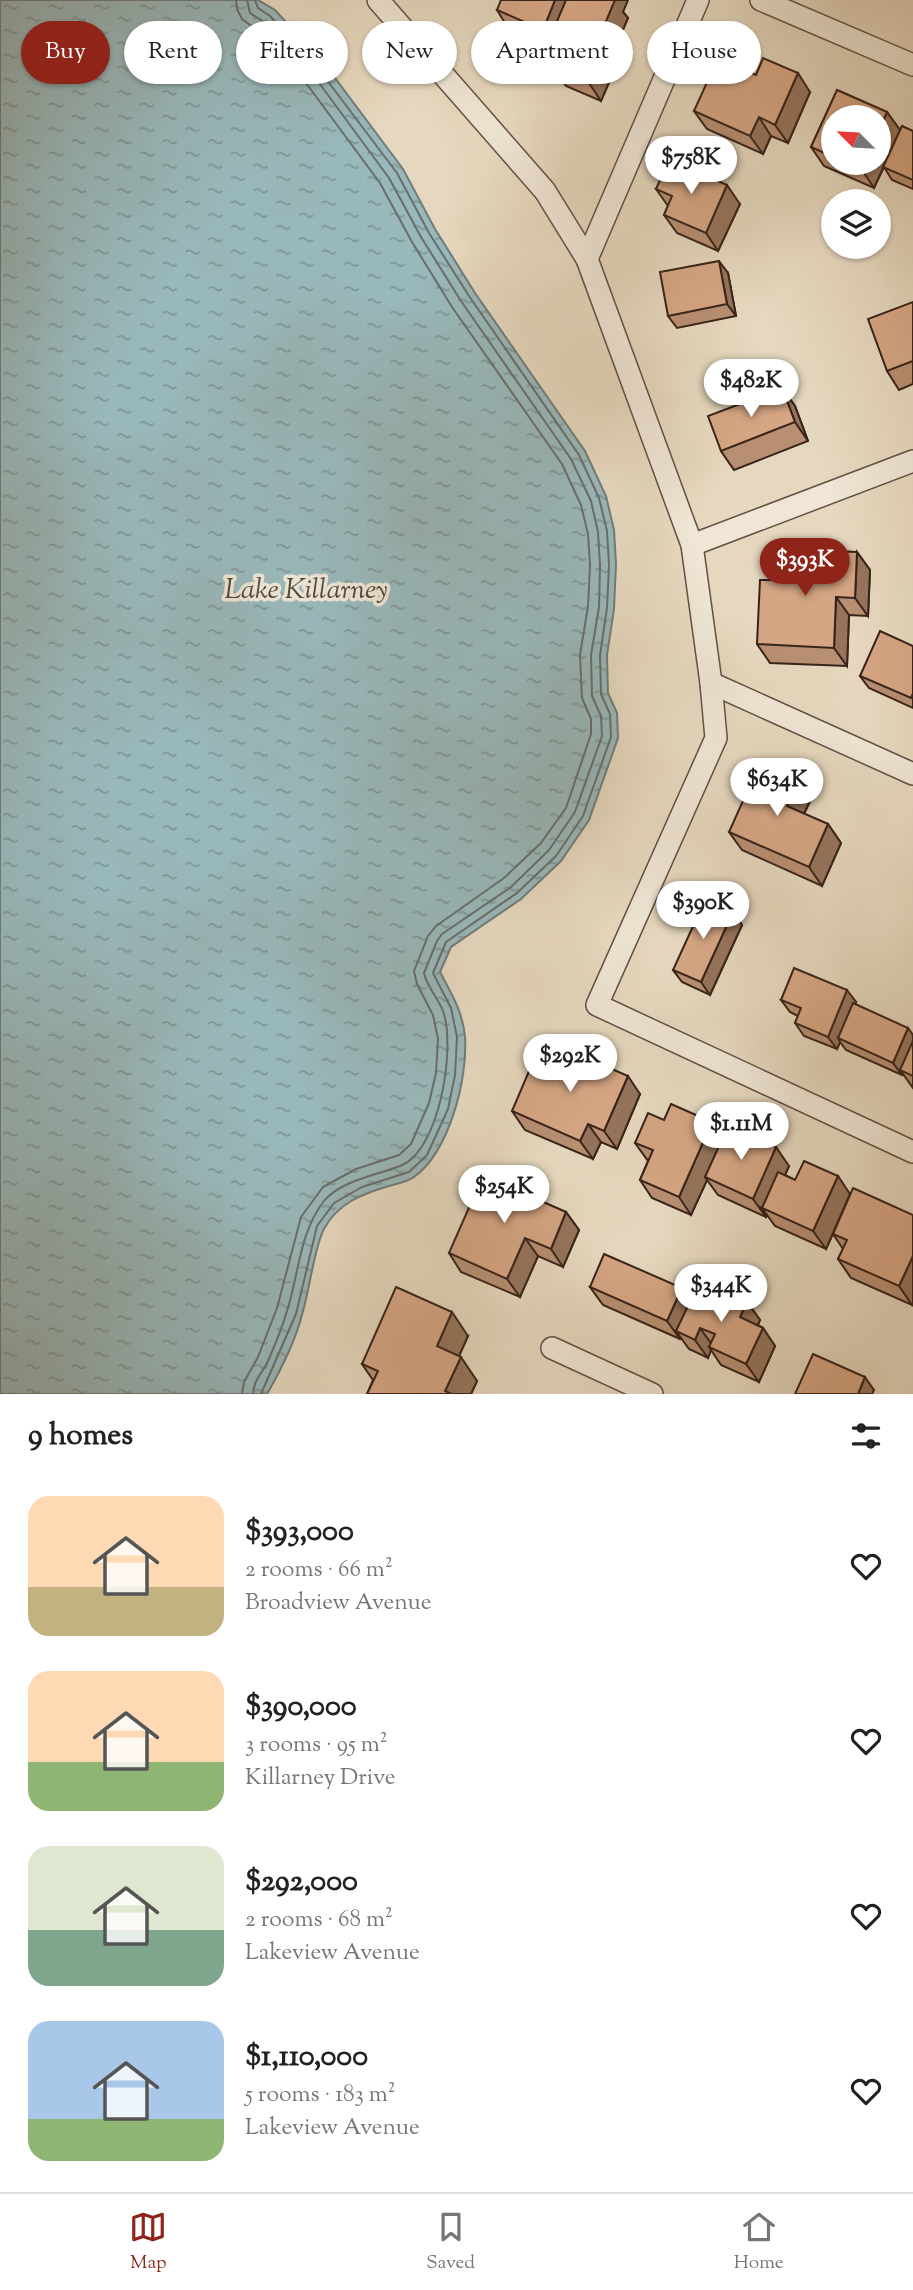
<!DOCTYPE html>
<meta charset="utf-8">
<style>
:root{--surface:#fff;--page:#f2f2f2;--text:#222;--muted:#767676;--line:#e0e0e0;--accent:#8f2418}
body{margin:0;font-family:"Sorts Mill Goudy",serif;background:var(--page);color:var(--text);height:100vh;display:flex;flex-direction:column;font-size:26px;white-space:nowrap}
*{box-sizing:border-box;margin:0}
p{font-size:23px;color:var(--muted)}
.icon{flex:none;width:38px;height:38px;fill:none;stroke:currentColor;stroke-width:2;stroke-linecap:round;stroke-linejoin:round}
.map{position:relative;height:1394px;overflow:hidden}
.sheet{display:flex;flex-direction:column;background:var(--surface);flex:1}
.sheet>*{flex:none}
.top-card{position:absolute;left:21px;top:21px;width:872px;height:63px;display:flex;gap:14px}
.needle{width:46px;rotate:294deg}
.tools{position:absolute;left:821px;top:105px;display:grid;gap:14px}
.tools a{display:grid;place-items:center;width:70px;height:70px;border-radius:50%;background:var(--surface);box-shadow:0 2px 5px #0004;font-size:35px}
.price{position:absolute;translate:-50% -60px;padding:0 16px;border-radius:24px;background:#fff;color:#222;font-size:23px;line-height:46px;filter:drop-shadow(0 2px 4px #0008)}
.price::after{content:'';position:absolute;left:50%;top:42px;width:21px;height:16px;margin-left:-10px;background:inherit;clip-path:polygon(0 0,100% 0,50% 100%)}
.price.on{background:var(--accent);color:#fff}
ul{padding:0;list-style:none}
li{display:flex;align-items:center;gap:21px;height:175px;padding:0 28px}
li span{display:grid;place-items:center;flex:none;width:196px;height:140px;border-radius:21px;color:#555}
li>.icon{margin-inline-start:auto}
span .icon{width:84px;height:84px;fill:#fffc;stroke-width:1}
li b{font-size:30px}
h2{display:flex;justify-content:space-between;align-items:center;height:84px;padding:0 28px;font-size:30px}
.chip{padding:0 24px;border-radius:32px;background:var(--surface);box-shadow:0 2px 5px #0004;font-size:24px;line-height:63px}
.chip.on{background:var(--accent);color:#fff}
.dock{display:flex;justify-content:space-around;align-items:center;height:98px;border-top:2px solid var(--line);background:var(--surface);font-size:19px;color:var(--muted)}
.dock a{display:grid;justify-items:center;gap:4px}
.dock .on{color:var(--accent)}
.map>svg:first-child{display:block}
</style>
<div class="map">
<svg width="913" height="1394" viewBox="0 0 913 1394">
<defs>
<pattern id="water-ripples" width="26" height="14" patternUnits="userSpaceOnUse" patternTransform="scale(1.75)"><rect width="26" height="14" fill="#99b8bb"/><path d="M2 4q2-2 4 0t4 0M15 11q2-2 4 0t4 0" fill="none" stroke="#7e9597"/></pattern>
</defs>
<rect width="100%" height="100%" fill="#e6d8bf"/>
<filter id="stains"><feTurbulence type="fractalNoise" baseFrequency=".00286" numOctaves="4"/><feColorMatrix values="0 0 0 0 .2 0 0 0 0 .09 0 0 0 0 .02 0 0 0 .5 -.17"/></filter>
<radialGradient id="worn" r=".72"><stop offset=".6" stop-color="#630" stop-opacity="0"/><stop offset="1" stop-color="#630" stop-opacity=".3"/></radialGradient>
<!-- water -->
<path fill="url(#water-ripples)" stroke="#727c7b" stroke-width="2" d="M 0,0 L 258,0 L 275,10 L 323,62 L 403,169 L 435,229 L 475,293 L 585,451 L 606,496 L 614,530 L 616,564 L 614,609 L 607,655 L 608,693 L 617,713 L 618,738 L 589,820 L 561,861 L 521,899 L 451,947 L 440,972 C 451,993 463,1012 465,1037 C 468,1079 449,1152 414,1177 C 407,1182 397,1184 389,1186 C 362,1194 338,1203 324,1229 C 315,1245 309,1291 303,1311 C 296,1340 282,1368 267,1394 L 0,1394 Z"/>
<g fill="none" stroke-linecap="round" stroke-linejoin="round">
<!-- shore -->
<g stroke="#686e6a" stroke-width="2">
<polyline points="236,0 237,9 242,19 258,31 303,79 380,183 412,242 452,307 562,464 581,505 588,534 590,565 588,606 580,655 582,698 591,719 591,734 566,808 541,843 504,878 436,926 428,936 414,971 417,984 433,1015 438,1039 436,1073 429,1103 411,1144 399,1155 356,1169 323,1187 301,1217 277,1308 258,1357 244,1382 242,1394"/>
<path d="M 247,0 L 250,13 L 265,23 L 311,72 L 389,178 L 421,237 L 461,301 L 571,459 L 591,501 L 598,532 L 600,565 L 599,607 L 591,655 L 592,696 L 601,716 L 602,736 L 575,812 L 549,850 L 511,887 L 442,934 L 437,941 L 424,973 C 427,987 438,998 443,1011 C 456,1047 440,1151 400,1166 C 377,1175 340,1181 324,1201 C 299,1233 299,1274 287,1311 C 282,1328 275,1345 268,1361 C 263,1372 253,1381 253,1394"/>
<polyline points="255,0 258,8 270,16 317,67 397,173 429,233 469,296 579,455 599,498 607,531 609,565 607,608 600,655 601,694 610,714 611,737 583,816 556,856 517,893 446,942 433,973 451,1008 457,1037 455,1075 448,1109 427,1155 409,1172 362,1187 334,1203 317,1226 296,1314 261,1394"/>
</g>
<!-- minor casing -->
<g stroke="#635043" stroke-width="24">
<g id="minor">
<polyline points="378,0 545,191 587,259 692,545 711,683 716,738 597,1005 913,1152"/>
<polyline points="761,0 913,65"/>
<polyline points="587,259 698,0"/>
<polyline points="692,545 913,461"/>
<polyline points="711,683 913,774"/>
<polyline points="552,1348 652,1394"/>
</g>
</g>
<!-- minor -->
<use href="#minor" stroke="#efe6d5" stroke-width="21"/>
</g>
<!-- wall -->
<g fill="#b88f72" stroke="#37231a" stroke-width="2" fill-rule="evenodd">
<polygon points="497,10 623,12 628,18 608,65 613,73 601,101 566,86 553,67 559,53 551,42 505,23"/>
<polygon points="756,75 810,92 788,143 771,136 763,154 707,129 694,111"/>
<path d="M 837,90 L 887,112 L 900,130 L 902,126 L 913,131 L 913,189 L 892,180 L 884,167 L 874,188 L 824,166 L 811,147 ZM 833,117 L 878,117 L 878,163 L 833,163 Z"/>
<polygon points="656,189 740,204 718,251 677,233 664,215 668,206"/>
<polygon points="728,273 736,316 677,328 668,316"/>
<polygon points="913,302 913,384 899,390 887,371"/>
<polygon points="782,388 795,406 808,441 734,470 721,451"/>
<polygon points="857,552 870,570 868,616 849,615 847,666 770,663 757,644 780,580"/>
<polygon points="913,646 913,708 869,688 860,676"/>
<polygon points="811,799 804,814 828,824 841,843 822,886 742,850 729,832"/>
<polygon points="733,912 742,925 710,995 682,982 673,970"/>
<polygon points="781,1000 856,1002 855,1004 913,1076 913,1088 903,1074 902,1075 846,1050 840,1042 837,1049 804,1036 795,1023 798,1016 790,1012"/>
<polygon points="551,1064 640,1094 617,1149 601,1142 593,1159 525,1130 512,1111"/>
<polygon points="664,1120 712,1122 723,1137 789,1166 785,1175 795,1180 838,1176 912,1305 851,1278 838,1259 843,1249 833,1234 826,1249 775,1226 767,1215 766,1217 718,1195 707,1180 691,1215 652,1198 640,1180 648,1161 635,1143"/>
<polygon points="527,1189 533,1198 566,1212 579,1230 563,1267 538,1256 520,1297 461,1272 449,1253"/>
<polygon points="590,1287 690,1301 714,1297 747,1302 760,1320 758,1325 763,1328 775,1346 759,1382 721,1365 711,1350 708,1358 689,1349 681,1338 680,1339 603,1305"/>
<polygon points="468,1336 459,1356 477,1381 471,1394 367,1394 373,1380 362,1364"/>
</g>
<!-- shaded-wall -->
<g fill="#96745c" stroke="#37231a" stroke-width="2">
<polygon points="555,0 569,0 549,40 543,30"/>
<polygon points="610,0 628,0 623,12 628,18 608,65 613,73 601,101 589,83 593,52"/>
<polygon points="798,73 810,92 788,143 775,125"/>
<polygon points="887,112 900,130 874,188 862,170 865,163 878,163 878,132"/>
<polygon points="759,117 771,136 763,154 750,136"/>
<polygon points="727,185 740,204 718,251 706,233"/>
<polygon points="719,261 728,273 736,316 727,304"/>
<polygon points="782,388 795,406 808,441 795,422"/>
<polygon points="857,552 870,570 868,616 855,598"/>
<polygon points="836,597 849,615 847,666 834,648"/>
<polygon points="798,780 811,799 799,824 787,806"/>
<polygon points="828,824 841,843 822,886 809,867"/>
<polygon points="733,912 742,925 710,995 701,982"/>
<polygon points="847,990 856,1002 841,1039 838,1038 840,1042 837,1049 828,1037"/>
<polygon points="908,1028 913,1035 913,1050 900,1070 903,1074 902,1075 893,1063"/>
<polygon points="628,1076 640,1094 617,1149 604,1131"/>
<polygon points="712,1122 725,1140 705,1177 707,1180 691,1215 679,1197"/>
<polygon points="588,1124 601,1142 593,1159 580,1141"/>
<polygon points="776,1147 789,1166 769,1211 762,1208 767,1215 766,1217 753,1199"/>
<polygon points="838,1176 850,1194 826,1249 813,1231"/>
<polygon points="527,1189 540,1207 525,1194"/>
<polygon points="566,1212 579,1230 563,1267 551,1249"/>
<polygon points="525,1238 538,1256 520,1297 507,1279"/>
<polygon points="913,1256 913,1303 912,1305 899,1286"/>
<polygon points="682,1288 695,1307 676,1331 681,1338 680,1339 667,1321"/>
<polygon points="747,1302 760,1320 753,1335 740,1317"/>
<polygon points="452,1312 468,1336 453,1369 437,1346"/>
<polygon points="700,1328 713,1346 709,1347 711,1350 708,1358 695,1340"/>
<polygon points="763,1328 775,1346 759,1382 746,1364"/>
<polygon points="461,1357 477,1381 471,1394 448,1394 445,1391"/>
<polygon points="865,1377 874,1390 872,1394 858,1394"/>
</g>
<!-- building -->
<g fill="#d6a684" stroke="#37231a" stroke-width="2">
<polygon points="501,0 555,0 543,30 497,10"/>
<polygon points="566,0 615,0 593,52 600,55 589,83 553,67 562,45 549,40"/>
<polygon points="718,58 756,75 763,58 798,73 775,125 759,117 750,136 694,111"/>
<polygon points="837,90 887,112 878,132 878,117 833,117 833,157 811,147"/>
<polygon points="902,126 913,131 913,180 883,167"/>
<polygon points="669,160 727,185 706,233 664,215 672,196 656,189"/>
<polygon points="846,163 865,163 862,170"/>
<polygon points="719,261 727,304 668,316 660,272"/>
<polygon points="913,302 913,361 887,371 868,319"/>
<polygon points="782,388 795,422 721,451 708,416"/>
<polygon points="781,549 857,552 855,598 836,597 834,648 757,644 760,580 780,580"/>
<polygon points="880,631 913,646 913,693 911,698 860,676"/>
<polygon points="760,763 798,780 787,806 828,824 809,867 729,832"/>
<polygon points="705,900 733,912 701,982 673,970"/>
<polygon points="794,968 847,990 828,1037 795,1023 801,1008 781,1000"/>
<polygon points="853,1003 908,1028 893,1063 838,1038"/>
<polygon points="913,1041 913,1076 900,1070"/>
<polygon points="559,1046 628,1076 604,1131 588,1124 580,1141 512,1111 535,1057 551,1064"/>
<polygon points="671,1104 712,1122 679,1197 640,1180 653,1150 635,1143 648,1113 664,1120"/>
<polygon points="728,1126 776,1147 753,1199 705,1177"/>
<polygon points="804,1161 838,1176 813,1231 762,1208 778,1172 795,1180"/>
<polygon points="485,1171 527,1189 525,1194 566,1212 551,1249 525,1238 507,1279 449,1253"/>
<polygon points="853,1188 913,1215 913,1256 899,1286 838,1259 847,1240 833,1234"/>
<polygon points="604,1254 682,1288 667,1321 590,1287"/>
<polygon points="396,1287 452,1312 437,1346 461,1357 445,1391 452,1394 367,1394 378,1371 362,1364"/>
<polygon points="696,1289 714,1297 718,1289 747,1302 740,1317 763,1328 746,1364 709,1347 715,1334 700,1328 695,1340 676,1331"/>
<polygon points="813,1354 865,1377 858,1394 795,1394"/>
</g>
<g text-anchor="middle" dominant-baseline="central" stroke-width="7" stroke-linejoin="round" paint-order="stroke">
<!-- water labels -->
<g font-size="28" font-style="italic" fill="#504842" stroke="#efe6d5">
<text x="306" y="591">Lake Killarney</text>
</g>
</g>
<rect width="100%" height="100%" filter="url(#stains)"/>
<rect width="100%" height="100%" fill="url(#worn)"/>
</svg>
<div class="tools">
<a><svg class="needle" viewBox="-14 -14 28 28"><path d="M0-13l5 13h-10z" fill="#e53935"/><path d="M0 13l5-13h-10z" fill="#767676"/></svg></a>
<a><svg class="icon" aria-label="layers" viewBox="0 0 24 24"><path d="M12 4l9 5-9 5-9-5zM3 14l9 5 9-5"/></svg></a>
</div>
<b class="price" style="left:691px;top:196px">$758K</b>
<b class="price" style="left:751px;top:419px">$482K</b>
<b class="price on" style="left:805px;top:598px">$393K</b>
<b class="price" style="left:777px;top:818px">$634K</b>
<b class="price" style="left:703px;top:941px">$390K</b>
<b class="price" style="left:570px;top:1094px">$292K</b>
<b class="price" style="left:741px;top:1162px">$1.11M</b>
<b class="price" style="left:504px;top:1225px">$254K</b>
<b class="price" style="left:721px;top:1324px">$344K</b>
<div class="top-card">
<a class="chip on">Buy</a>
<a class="chip">Rent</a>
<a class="chip">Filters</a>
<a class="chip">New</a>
<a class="chip">Apartment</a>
<a class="chip">House</a>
</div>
</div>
<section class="sheet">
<h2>9 homes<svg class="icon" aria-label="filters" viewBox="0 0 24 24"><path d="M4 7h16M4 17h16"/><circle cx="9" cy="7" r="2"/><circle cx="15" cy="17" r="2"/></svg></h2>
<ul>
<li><span style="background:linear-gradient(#ffd9b3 65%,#c2b280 0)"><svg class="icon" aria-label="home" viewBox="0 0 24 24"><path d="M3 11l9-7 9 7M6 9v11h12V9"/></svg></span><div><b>$393,000</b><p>2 rooms · 66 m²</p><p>Broadview Avenue</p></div><svg class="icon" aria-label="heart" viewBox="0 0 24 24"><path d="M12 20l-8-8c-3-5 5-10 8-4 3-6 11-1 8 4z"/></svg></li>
<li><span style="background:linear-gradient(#ffd9b3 65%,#8fb573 0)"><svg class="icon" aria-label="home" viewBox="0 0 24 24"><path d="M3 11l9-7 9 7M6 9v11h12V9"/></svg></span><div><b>$390,000</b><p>3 rooms · 95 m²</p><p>Killarney Drive</p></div><svg class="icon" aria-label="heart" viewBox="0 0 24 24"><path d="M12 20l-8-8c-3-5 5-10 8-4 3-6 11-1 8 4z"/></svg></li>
<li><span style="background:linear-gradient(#dfe7d0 60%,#7fa58c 0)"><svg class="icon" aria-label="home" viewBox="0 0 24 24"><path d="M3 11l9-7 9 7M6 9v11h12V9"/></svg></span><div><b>$292,000</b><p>2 rooms · 68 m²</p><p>Lakeview Avenue</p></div><svg class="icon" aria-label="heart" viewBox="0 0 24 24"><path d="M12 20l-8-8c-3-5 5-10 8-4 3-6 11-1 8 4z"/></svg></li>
<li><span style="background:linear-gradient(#a9c7e8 70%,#8fb573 0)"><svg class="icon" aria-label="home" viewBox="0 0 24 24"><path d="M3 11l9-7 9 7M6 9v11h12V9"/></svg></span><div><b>$1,110,000</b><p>5 rooms · 183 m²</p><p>Lakeview Avenue</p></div><svg class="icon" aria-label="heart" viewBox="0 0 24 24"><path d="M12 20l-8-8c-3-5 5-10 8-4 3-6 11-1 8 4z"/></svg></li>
</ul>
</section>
<nav class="dock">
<a class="on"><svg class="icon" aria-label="map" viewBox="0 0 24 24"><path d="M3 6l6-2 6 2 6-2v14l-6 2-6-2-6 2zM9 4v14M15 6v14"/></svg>Map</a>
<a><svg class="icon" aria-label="saved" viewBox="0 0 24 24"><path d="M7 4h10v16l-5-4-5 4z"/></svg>Saved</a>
<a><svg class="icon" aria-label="home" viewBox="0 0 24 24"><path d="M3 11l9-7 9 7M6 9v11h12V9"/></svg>Home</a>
</nav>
